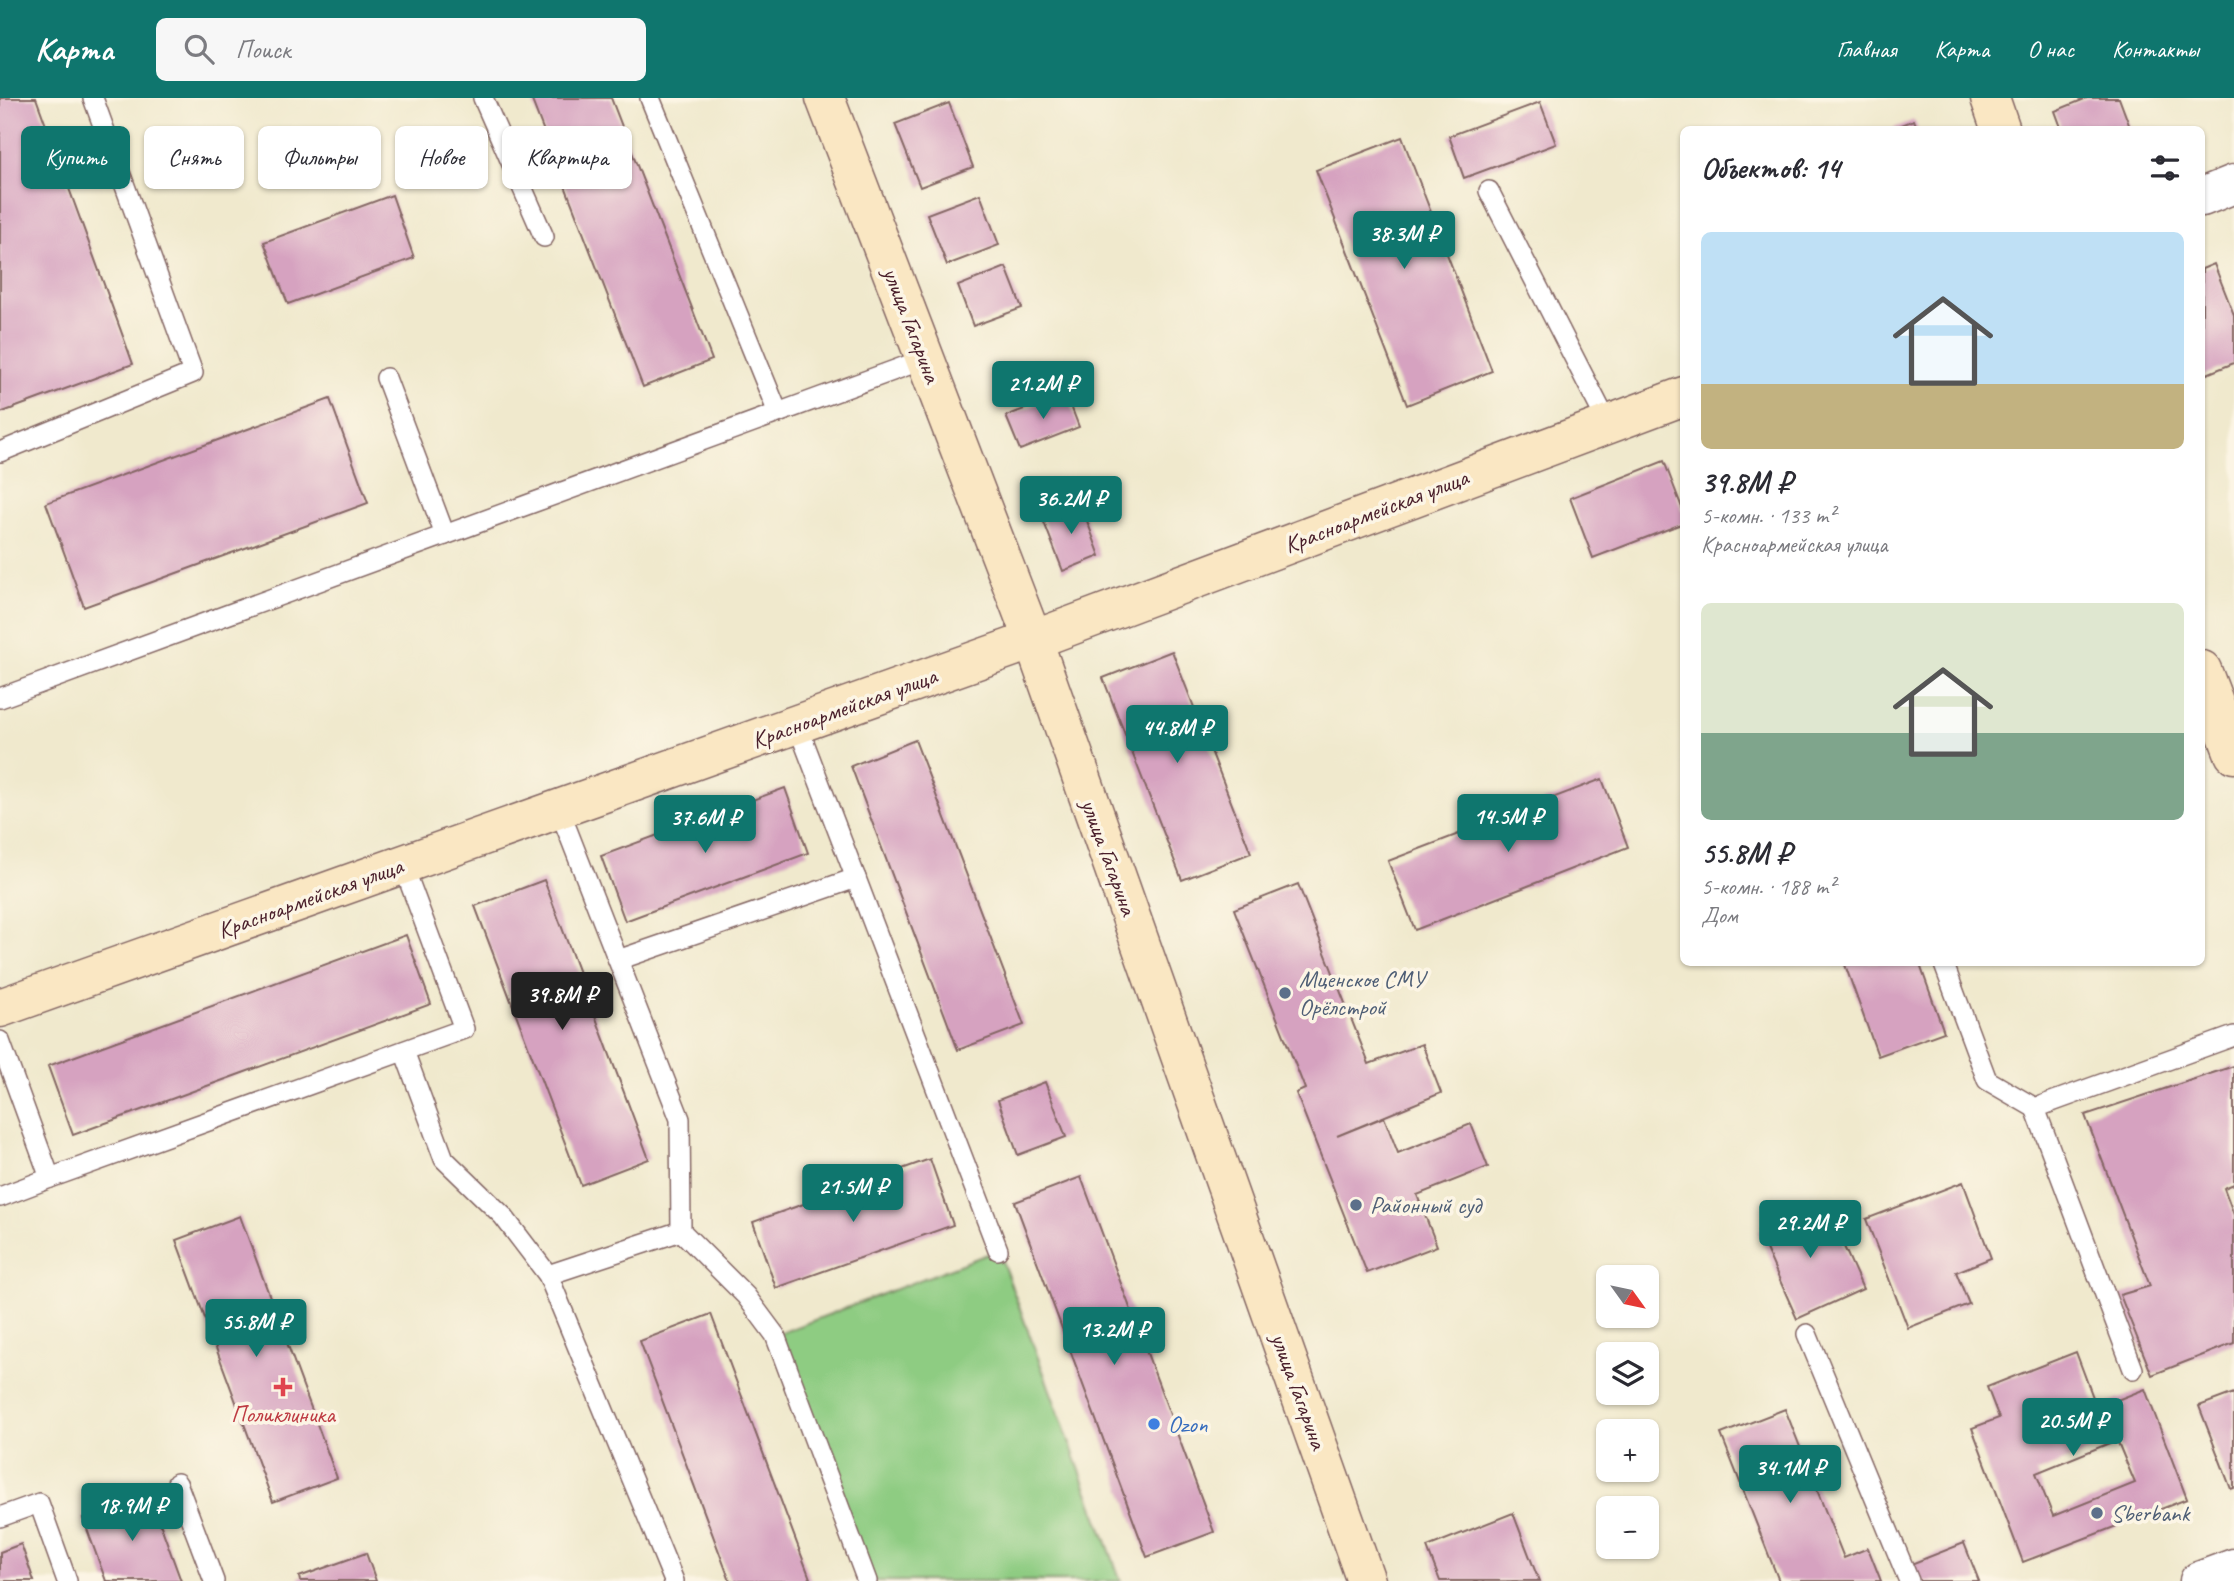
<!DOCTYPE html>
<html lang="ru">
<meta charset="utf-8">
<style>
:root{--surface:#fff;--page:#f7f7f7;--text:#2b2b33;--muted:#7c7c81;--accent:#0f766e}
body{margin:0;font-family:Caveat,sans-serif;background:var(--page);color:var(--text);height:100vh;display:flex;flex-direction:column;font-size:26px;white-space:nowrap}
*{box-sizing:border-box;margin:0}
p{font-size:23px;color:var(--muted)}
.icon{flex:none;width:38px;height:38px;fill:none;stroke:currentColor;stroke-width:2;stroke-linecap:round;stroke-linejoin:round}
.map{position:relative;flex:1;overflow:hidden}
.sheet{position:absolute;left:1680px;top:28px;width:525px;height:840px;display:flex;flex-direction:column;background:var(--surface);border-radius:10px;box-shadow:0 2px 5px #0004}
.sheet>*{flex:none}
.top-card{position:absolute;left:21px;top:28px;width:665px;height:63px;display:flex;gap:14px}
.needle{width:46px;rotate:123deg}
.buttons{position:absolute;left:1596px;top:1167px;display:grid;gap:14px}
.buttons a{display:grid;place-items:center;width:63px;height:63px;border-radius:10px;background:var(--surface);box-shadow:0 2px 5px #0004;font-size:35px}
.price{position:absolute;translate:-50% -60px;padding:0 16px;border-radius:7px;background:var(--accent);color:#fff;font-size:23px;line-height:46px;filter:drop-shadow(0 2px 4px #0008)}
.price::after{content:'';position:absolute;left:50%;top:42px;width:21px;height:16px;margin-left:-10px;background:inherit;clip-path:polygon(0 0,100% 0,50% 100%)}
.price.on{background:#222;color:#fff}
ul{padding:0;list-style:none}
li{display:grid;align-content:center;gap:14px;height:371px;padding:0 21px}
li span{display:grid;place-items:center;height:217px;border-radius:10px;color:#555}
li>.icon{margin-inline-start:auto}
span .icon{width:126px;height:126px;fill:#fffc;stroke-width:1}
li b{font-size:30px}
h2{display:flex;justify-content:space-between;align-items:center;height:84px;padding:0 21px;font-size:30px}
.pill{padding:0 24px;border-radius:10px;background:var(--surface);box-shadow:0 2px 5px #0004;font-size:24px;line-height:63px}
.pill.on{background:var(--accent);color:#fff}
header{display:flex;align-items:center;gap:42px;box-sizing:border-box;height:98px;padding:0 35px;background:var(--accent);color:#fff}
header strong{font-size:33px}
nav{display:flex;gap:38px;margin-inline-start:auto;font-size:24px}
.search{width:490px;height:63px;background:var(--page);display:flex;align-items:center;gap:18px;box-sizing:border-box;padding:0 24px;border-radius:10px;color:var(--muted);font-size:26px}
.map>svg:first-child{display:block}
</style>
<header>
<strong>Карта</strong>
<div class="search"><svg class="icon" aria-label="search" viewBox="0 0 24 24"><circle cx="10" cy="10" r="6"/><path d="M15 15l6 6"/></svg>Поиск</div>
<nav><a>Главная</a><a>Карта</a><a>О нас</a><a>Контакты</a></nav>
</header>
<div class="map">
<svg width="2234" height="1483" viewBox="0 0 2234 1483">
<rect width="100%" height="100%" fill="#fcf5e5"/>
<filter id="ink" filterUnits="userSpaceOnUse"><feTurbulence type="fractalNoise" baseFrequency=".0143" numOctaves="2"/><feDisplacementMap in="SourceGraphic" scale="14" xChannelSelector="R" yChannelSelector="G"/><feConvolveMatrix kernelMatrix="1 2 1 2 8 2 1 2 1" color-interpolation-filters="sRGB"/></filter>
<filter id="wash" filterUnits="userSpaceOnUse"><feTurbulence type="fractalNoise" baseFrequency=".00686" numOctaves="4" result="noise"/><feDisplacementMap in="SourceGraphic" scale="28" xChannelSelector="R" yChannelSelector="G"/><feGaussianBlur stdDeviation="1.57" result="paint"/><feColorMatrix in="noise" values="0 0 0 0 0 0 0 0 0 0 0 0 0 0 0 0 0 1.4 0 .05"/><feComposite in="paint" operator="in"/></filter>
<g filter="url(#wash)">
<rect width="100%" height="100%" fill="#f0e9cd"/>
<!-- green -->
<polygon fill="#8ecc82" stroke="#6c7656" stroke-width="2" points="998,1152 1121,1483 867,1483 775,1237"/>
<g id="blocks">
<!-- building -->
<g fill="#d6a2c0" fill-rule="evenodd">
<polygon points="0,0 36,0 133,266 0,315"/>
<polygon points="531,0 611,0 712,262 643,289"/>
<polygon points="2087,0 2119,0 2131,32 2062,32 2055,13"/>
<polygon points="1540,4 1556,46 1464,80 1449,38"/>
<polygon points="949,5 973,69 920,89 895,26"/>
<polygon points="1914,22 1918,32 1892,32 1892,31"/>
<polygon points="1402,39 1492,273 1407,307 1316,72"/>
<polygon points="980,96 999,147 947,167 927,116"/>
<polygon points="392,97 414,160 288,206 264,144"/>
<polygon points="2214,166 2234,217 2234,265 2202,278 2202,171"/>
<polygon points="1006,169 1022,210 973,228 958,188"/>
<polygon points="1066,295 1079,329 1020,352 1006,318"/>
<polygon points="330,301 368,405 84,509 46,405"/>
<polygon points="1664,363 1684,415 1684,425 1593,460 1570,400"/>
<polygon points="1080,404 1100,458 1063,473 1042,419"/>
<polygon points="1172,553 1251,755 1182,782 1103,580"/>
<polygon points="915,642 1024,927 958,952 851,668"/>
<polygon points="1602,681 1628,749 1415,832 1388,763"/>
<polygon points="785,690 808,755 625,823 601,758"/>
<polygon points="544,782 649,1061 581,1087 475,808"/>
<polygon points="1298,786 1369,966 1422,946 1441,995 1337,1038 1384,1019 1398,1055 1471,1026 1488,1069 1417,1097 1437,1148 1367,1175 1296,995 1305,991 1234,811"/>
<polygon points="406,837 431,906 73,1037 48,968"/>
<polygon points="1844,864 1919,864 1944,934 1878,958"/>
<polygon points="2234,968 2234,1086 2224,1090 2234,1117 2234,1245 2152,1277 2120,1197 2150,1188 2085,1017"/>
<polygon points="1045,984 1066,1039 1018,1057 998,1002"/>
<polygon points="930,1061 953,1127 776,1190 753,1124"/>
<polygon points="1081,1079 1214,1434 1147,1459 1015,1104"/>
<polygon points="1963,1084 1991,1160 1956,1174 1969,1206 1908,1230 1866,1121"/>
<polygon points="1824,1104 1863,1191 1797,1221 1758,1133"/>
<polygon points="240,1118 337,1380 273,1404 176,1142"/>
<polygon points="711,1216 811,1483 730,1483 640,1243"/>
<path d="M 2076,1254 L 2097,1310 L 2145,1291 L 2187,1401 L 2023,1464 L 1972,1330 L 1999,1320 L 1987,1289 ZM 2117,1342 L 2135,1385 L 2053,1418 L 2036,1375 Z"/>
<polygon points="2234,1295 2234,1390 2231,1391 2199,1308"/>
<polygon points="1785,1311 1844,1460 1868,1450 1881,1483 1779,1483 1721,1336"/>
<polygon points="149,1395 181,1483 106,1483 83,1420"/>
<polygon points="1513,1415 1539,1483 1440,1483 1427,1449"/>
<polygon points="1964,1445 1979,1483 1918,1483 1911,1466"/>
<polygon points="21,1446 34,1483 0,1483 0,1454"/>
<polygon points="366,1455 376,1483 300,1483 299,1479"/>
</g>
</g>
</g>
<g filter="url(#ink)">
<use href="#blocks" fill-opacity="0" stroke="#846664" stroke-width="2"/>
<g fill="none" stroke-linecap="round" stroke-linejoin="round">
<!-- lane casing -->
<g stroke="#846664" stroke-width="22">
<g id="lane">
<polyline points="483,0 544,139"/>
<polyline points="650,0 778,315"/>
<polyline points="1489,93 1608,326"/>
<polyline points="386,280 445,437"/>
<polyline points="0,354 193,275 93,0"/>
<polyline points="0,600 925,261"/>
<polyline points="797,626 998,1152"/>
<polyline points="559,711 680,1021 681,1133"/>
<polyline points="618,862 856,780"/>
<polyline points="1943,864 1987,982 2035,1010"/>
<polyline points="0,943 50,1080 464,931 403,767"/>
<polyline points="404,953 444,1061 503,1118 548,1177 674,1483"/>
<polyline points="0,1099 50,1080"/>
<polyline points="548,1177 681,1133 746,1198 775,1237 867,1483"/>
<polyline points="1807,1236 1909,1483"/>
<polyline points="2133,1271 2035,1010 2234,938"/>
<polyline points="177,1385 214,1483"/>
<polyline points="0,1419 39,1405 67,1483"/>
</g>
</g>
<!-- street casing -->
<g stroke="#846664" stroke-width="41">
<g id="street">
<polyline points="2202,99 2234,86"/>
<polyline points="2199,1483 2234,1470"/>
</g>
</g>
<!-- secondary casing -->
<g stroke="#846664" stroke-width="41">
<g id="secondary">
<polyline points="825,0 1033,542 1366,1483"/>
<polyline points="1990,0 2001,32"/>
<polyline points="2202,572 2234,656"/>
<polyline points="0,910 1033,542 1684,298"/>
</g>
</g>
<!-- lane -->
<use href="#lane" stroke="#fff" stroke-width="19"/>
<!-- street -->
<use href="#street" stroke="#fff" stroke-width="38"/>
<!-- secondary -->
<use href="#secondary" stroke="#fae7c3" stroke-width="38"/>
</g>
</g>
<!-- markers -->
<g fill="#5c6f8a" stroke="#fcf5e5" stroke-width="2.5">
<circle cx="1285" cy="895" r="7"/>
<circle cx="1356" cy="1107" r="7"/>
<circle cx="2097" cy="1415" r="7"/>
</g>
<path fill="#e0444e" stroke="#fcf5e5" stroke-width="2.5" d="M279.5 1278.5h7v7h7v7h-7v7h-7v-7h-7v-7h7z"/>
<circle fill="#3f7fe0" stroke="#fcf5e5" stroke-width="2.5" cx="1154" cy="1326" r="7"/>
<g text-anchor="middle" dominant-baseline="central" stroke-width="7" stroke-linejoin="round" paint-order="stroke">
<!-- street labels -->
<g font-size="24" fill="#4a1f2b" stroke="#fcf5e5">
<text transform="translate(912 227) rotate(69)">улица Гагарина</text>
<text transform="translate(1376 413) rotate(-21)">Красноармейская улица</text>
<text transform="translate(844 610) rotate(-20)">Красноармейская улица</text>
<text transform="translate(1109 759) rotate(70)">улица Гагарина</text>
<text transform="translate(310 800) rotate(-20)">Красноармейская улица</text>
<text transform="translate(1299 1293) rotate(70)">улица Гагарина</text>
</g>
<!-- service labels -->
<g font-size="24" fill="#4e5e75" stroke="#fcf5e5" text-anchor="start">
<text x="1299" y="881">Мценское СМУ<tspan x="1299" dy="28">Орёлстрой</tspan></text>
<text x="1370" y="1107">Районный суд</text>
<text x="2111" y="1415">Sberbank</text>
</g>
<!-- health labels -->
<g font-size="24" fill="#be3a42" stroke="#fcf5e5">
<text x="283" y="1316">Поликлиника</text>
</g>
<!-- shop labels -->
<g font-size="24" fill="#366cbe" stroke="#fcf5e5" text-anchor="start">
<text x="1168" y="1326">Ozon</text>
</g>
</g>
</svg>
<div class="buttons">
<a><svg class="needle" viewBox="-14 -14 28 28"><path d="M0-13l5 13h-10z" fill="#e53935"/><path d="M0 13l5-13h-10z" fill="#7c7c81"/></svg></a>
<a><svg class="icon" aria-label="layers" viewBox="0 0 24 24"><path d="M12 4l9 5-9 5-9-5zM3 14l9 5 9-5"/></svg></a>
<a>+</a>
<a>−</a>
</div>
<b class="price" style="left:1404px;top:173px">38.3M ₽</b>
<b class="price" style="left:1043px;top:323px">21.2M ₽</b>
<b class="price" style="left:1071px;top:438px">36.2M ₽</b>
<b class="price" style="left:1177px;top:667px">44.8M ₽</b>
<b class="price" style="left:1508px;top:756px">14.5M ₽</b>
<b class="price" style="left:705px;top:757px">37.6M ₽</b>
<b class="price on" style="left:562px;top:934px">39.8M ₽</b>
<b class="price" style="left:853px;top:1126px">21.5M ₽</b>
<b class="price" style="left:1810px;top:1162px">29.2M ₽</b>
<b class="price" style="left:256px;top:1261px">55.8M ₽</b>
<b class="price" style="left:1114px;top:1269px">13.2M ₽</b>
<b class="price" style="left:2073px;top:1360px">20.5M ₽</b>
<b class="price" style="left:1790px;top:1407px">34.1M ₽</b>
<b class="price" style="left:132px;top:1445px">18.9M ₽</b>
<div class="top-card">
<a class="pill on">Купить</a>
<a class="pill">Снять</a>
<a class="pill">Фильтры</a>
<a class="pill">Новое</a>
<a class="pill">Квартира</a>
</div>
<section class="sheet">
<h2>Объектов: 14<svg class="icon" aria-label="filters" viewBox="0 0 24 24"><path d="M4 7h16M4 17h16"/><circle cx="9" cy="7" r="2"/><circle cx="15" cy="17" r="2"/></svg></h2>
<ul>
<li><span style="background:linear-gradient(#bfe0f5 70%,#c2b280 0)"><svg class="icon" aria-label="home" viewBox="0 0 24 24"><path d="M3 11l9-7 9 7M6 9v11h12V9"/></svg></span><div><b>39.8M ₽</b><p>5-комн. · 133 m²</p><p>Красноармейская улица</p></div></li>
<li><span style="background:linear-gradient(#dfe7d0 60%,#7fa58c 0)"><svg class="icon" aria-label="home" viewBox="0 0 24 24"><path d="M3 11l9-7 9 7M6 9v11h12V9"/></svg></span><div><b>55.8M ₽</b><p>5-комн. · 188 m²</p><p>Дом</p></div></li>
</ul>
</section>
</div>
